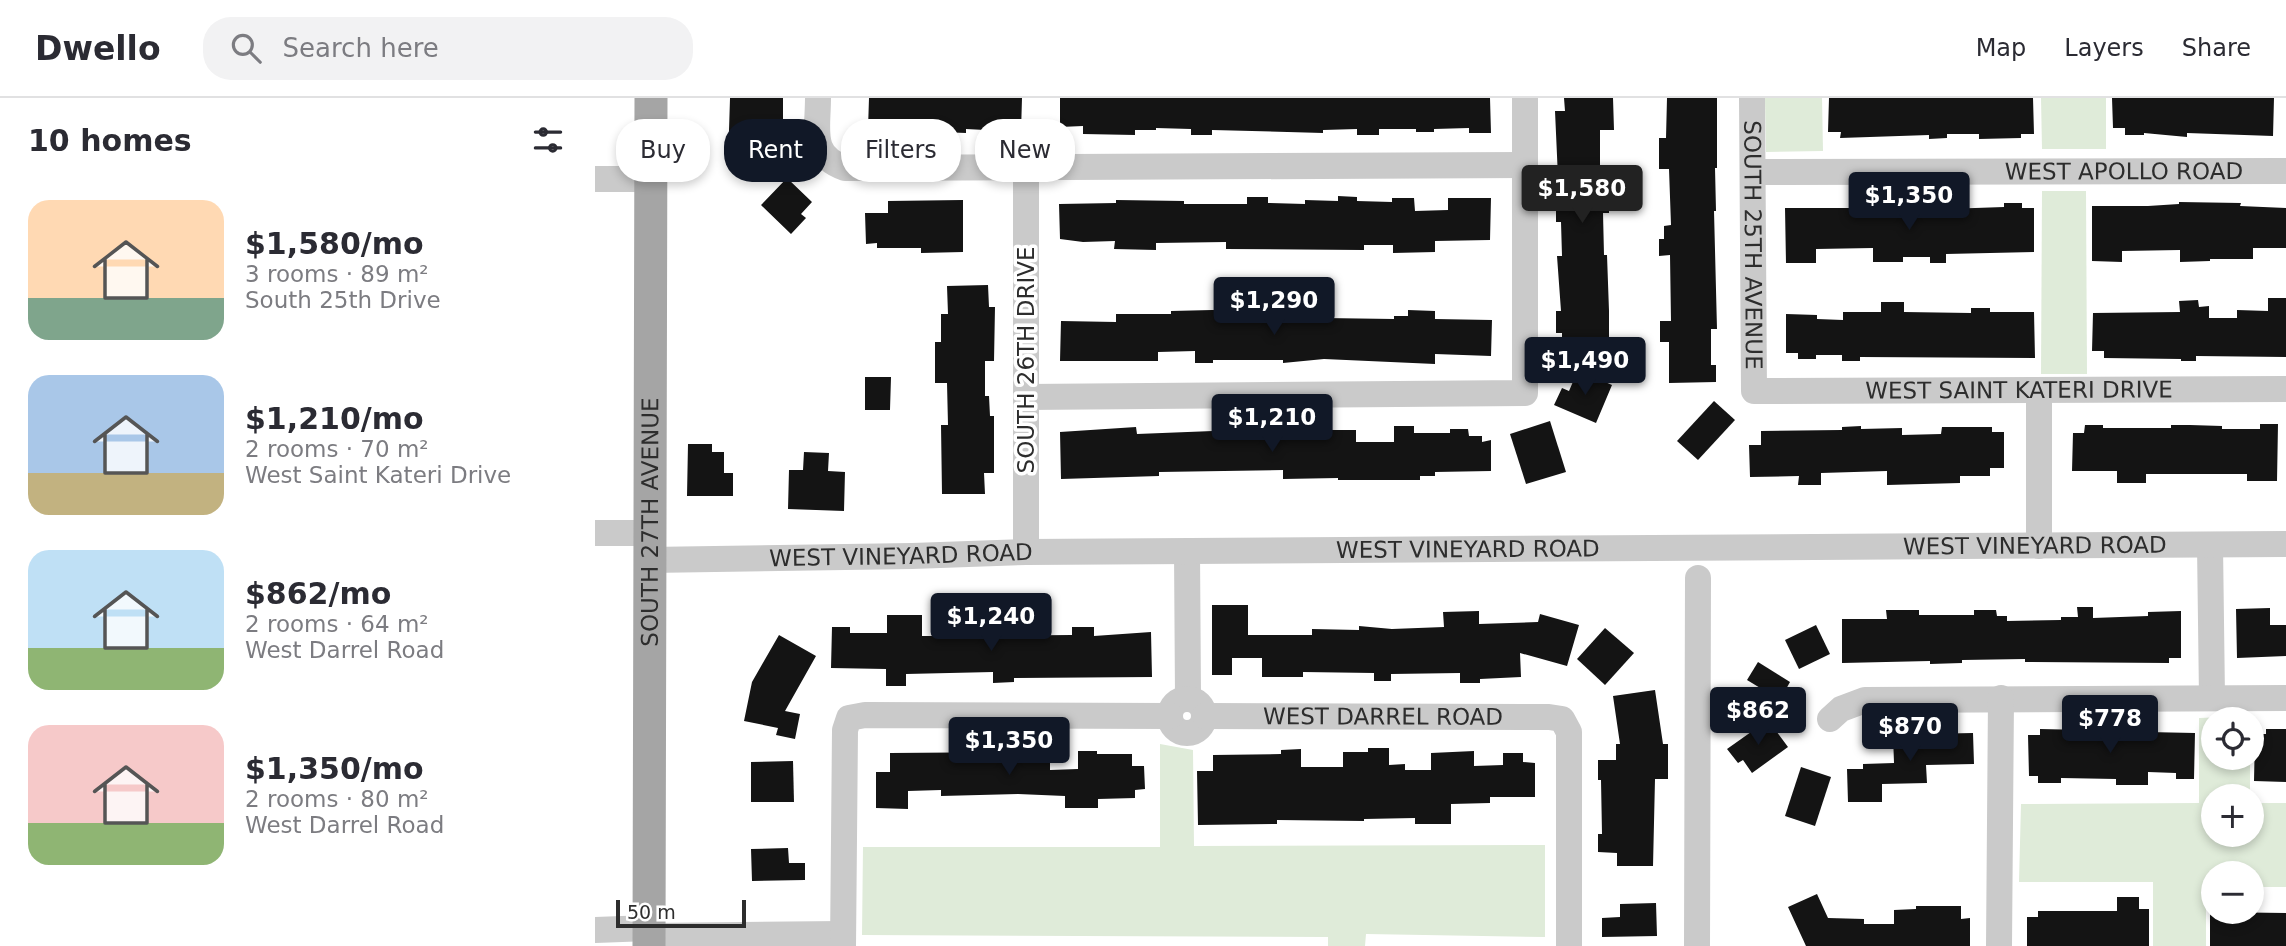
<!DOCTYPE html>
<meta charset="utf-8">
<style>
:root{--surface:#fff;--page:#f2f2f3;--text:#2b2b33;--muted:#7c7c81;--line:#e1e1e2;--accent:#111827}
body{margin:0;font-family:"DejaVu Sans",sans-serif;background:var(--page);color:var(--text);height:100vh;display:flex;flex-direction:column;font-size:26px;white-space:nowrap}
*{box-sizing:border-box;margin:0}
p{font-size:23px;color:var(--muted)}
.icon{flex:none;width:38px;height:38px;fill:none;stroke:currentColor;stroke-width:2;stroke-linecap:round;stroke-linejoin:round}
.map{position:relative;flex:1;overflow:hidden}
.details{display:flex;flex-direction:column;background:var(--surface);width:595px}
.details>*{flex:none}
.hud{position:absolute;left:21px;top:21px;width:665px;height:63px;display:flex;gap:14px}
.fabs{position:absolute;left:1606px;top:609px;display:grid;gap:14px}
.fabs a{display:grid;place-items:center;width:63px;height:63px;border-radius:50%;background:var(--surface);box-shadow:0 4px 10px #0003;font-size:35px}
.scale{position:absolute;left:21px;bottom:18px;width:130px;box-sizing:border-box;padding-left:7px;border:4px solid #2d2d2d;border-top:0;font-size:19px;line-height:24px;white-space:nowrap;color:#2d2d2d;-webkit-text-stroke:5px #fff;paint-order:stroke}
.price{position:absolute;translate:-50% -60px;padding:0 16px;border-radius:7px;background:var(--accent);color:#fff;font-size:23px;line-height:46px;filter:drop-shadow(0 2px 4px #0008)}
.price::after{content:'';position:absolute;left:50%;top:42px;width:21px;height:16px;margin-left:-10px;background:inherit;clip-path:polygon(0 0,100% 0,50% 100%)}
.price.current{background:#222;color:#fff}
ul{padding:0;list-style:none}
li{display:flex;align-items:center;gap:21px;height:175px;padding:0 28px}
li span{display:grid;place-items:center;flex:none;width:196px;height:140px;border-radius:21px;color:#555}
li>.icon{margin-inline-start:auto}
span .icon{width:84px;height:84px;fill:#fffc;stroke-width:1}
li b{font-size:30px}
h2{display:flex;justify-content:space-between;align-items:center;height:84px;padding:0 28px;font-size:30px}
.chip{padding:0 24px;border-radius:28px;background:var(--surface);box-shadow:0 4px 10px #0003;font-size:24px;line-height:63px}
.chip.current{background:var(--accent);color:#fff}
header{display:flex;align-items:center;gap:42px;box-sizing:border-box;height:98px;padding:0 35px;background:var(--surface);border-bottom:2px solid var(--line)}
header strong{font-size:33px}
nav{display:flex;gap:38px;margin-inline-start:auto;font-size:24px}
.search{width:490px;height:63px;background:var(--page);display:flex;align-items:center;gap:18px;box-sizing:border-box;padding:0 24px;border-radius:28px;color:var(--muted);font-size:26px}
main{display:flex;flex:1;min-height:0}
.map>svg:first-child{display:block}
</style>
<header>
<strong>Dwello</strong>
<div class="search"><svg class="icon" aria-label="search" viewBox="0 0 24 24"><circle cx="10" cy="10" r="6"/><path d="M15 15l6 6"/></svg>Search here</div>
<nav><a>Map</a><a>Layers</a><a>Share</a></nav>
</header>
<main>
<section class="details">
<h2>10 homes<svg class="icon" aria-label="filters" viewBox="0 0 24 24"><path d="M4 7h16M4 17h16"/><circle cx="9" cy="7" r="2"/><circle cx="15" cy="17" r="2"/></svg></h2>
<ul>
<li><span style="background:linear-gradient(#ffd9b3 70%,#7fa58c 0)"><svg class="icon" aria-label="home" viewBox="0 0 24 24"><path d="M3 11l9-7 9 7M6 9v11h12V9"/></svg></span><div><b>$1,580/mo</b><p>3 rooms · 89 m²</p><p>South 25th Drive</p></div></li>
<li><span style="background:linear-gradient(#a9c7e8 70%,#c2b280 0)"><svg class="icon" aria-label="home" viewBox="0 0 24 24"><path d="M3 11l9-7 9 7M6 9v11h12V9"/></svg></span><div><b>$1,210/mo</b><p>2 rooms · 70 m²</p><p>West Saint Kateri Drive</p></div></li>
<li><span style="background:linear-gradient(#bfe0f5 70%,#8fb573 0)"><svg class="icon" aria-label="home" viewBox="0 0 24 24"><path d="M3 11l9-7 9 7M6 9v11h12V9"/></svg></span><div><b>$862/mo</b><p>2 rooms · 64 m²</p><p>West Darrel Road</p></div></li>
<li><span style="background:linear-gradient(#f6c9c9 70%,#8fb573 0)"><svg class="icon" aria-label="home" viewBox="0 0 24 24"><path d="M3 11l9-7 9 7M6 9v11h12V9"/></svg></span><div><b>$1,350/mo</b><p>2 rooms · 80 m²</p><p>West Darrel Road</p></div></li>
</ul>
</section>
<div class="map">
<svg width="1691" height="848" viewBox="0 0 1691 848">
<rect width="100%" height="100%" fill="#fff"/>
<!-- green -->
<g fill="#dfebd9">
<polygon points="1170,0 1227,0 1228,53 1171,54"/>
<polygon points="1446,0 1511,0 1511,51 1447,51"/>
<polygon points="1447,93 1491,93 1492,276 1446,276"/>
<polygon points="1655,618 1655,621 1619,621 1619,660 1655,660 1655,698 1619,698 1619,737 1657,737 1657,705 1691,705 1691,789 1657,789 1657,775 1619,775 1619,792 1611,793 1611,848 1558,848 1558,784 1424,784 1426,706 1604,705 1604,620"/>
<polygon points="565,646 598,652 599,748 950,747 950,839 771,836 770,848 733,848 733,839 267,837 268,749 565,749"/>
</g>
<!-- building -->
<g fill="#141414">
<polygon points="135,0 188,0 188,34 134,33"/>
<polygon points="274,0 427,0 426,34 371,31 371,35 346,34 346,24 309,23 309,31 273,31"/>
<polygon points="465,0 895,0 896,35 874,35 874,30 839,31 839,34 821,34 821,31 784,31 784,37 762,37 762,31 728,32 728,35 617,32 617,37 596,37 596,31 561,30 561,32 540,32 540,37 488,36 488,28 465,29"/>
<polygon points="969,0 1018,0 1019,32 1005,32 1005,101 1014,101 1014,115 1008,115 1009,157 1012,157 1014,213 1014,240 1008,239 1008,254 967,254 967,235 961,235 961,213 966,213 962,158 967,158 966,124 961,124 961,102 964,102 960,13 970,13"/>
<polygon points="1072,0 1122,0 1122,70 1120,70 1121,113 1119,113 1122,231 1116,231 1116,267 1121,267 1121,284 1074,285 1074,244 1065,244 1065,223 1076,223 1075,157 1064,158 1064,141 1069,141 1069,128 1076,127 1074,71 1064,71 1064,40 1071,40"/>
<polygon points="1234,0 1438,0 1439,36 1426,36 1426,40 1384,41 1384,36 1352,36 1352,40 1334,41 1334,37 1245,40 1246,34 1233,34"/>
<polygon points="1517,0 1679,0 1678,38 1592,35 1592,39 1549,35 1549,37 1530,37 1530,30 1518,30"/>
<polygon points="192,80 217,104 206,116 211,120 196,136 166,107"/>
<polygon points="743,98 762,99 762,103 797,104 797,100 819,100 820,113 853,112 853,100 896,100 895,142 840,143 840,154 798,155 798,147 769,147 769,152 631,151 631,144 561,145 561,152 519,151 520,143 488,144 465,141 464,106 521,105 521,102 589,103 589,106 652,106 652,99 673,99 673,105 710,106 710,102 743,103"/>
<polygon points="368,102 368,154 326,155 326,150 282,150 282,145 271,146 270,115 293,115 293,103"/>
<polygon points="1584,104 1646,105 1645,108 1691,110 1691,150 1658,150 1658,161 1615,161 1615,163 1585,164 1585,152 1527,153 1527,164 1497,163 1497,108 1553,108 1584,106"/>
<polygon points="1409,105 1427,105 1427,110 1439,110 1439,154 1351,156 1351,165 1335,165 1335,159 1308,159 1308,164 1278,164 1278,150 1221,151 1221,165 1191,165 1190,110 1278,110 1278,108 1295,108 1295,111 1322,112 1409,109"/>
<polygon points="393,187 394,209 400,209 399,263 390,263 390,298 394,298 395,318 399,318 399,375 389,375 390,396 347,396 346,327 353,327 352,285 340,285 340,244 346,244 346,216 353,216 352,188"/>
<polygon points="1673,200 1691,200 1691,259 1601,258 1601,263 1586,263 1586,261 1509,260 1509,253 1497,253 1498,215 1585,214 1584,203 1603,202 1604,209 1614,208 1614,220 1642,220 1642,212 1673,213"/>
<polygon points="1286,204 1309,204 1309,214 1376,215 1376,210 1395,210 1395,214 1439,214 1440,260 1265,259 1265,263 1247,263 1247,257 1221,257 1221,261 1203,261 1203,255 1191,255 1191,216 1222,217 1222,221 1248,222 1248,214 1286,214"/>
<polygon points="617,212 673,213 674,216 728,215 729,220 799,221 799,218 813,218 813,212 840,213 840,221 897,222 896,258 840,256 840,266 729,261 688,265 688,262 618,262 618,265 600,265 600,253 563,254 563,263 465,263 466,223 521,224 521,216 576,216 576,213"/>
<polygon points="983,272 1017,287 1001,325 959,307 967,290 974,293"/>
<polygon points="270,279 296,279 295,312 270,312"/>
<polygon points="1119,303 1140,322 1103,362 1082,343"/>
<polygon points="955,323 971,374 931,386 915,336"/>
<polygon points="1665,326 1683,326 1682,383 1652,383 1652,376 1551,376 1551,385 1522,385 1522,373 1477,373 1478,335 1489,335 1490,327 1508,327 1508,330 1576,330 1576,327 1595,327 1627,328 1627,331 1665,331"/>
<polygon points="799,328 819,328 819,335 855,335 855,331 873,331 874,338 887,338 887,344 896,342 896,373 840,374 840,378 825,378 825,382 743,382 743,380 688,381 688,372 564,374 564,378 466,381 465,334 541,329 542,336 618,333 618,335 687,334 729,330 729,332 761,332 761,344 799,344"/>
<polygon points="1266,328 1266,331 1307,330 1307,337 1346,336 1347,329 1397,329 1397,334 1409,334 1409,370 1395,370 1395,378 1365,378 1365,385 1292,387 1292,373 1226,375 1226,387 1203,387 1204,378 1155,379 1154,347 1166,347 1166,333 1247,332 1247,329"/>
<polygon points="93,346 117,346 117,354 129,354 129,375 138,375 138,398 92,398"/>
<polygon points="209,354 234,355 233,373 250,374 249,413 193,411 194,372 208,372"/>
<polygon points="617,507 653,507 653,537 717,537 717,531 764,532 764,528 797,531 849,529 848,514 884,513 884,526 943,524 945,516 984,527 972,568 925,555 926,579 885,581 885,585 865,585 865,575 796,576 796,583 779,583 779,575 708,574 708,579 667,579 667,560 637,560 637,577 617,577"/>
<polygon points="1482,509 1498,509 1498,520 1553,518 1553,514 1586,513 1586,560 1574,560 1574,565 1430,564 1430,561 1367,562 1367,565 1335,566 1335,563 1247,565 1247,521 1292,521 1291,512 1324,512 1324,517 1379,517 1379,512 1401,512 1402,518 1412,518 1412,523 1466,522 1466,519 1483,519"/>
<polygon points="1675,510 1675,527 1691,527 1691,558 1642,560 1641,511"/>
<polygon points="292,517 327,517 327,538 357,538 356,533 373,533 373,538 477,537 477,529 499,529 499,538 556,534 557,579 419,580 419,584 398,585 398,574 311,576 311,588 291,588 291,571 236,570 237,529 255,529 255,535 292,535"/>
<polygon points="1221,527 1235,556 1204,571 1190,542"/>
<polygon points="1010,530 1039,555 1010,587 982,561"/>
<polygon points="184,537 221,558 190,613 205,616 200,641 181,637 183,630 149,623 157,584"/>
<polygon points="1163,564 1195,584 1185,602 1152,582"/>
<polygon points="1060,592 1068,646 1073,646 1073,681 1060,681 1058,768 1022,768 1022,755 1003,754 1003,736 1007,736 1006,682 1003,682 1003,662 1021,662 1021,646 1025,646 1018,598"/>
<polygon points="1173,622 1193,649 1157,675 1148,662 1143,665 1132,651"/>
<polygon points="1330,631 1330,636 1378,635 1379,666 1331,667 1332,685 1287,686 1287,704 1253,704 1252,671 1268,671 1268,666 1299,665 1298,637 1312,636 1312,632"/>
<polygon points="1445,631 1534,633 1534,631 1552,631 1552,634 1600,635 1599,681 1581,681 1581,675 1553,674 1553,687 1521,687 1521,681 1466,680 1466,685 1443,685 1443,678 1434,678 1433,637 1445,637"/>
<polygon points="1671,631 1691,631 1691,684 1659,683 1660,636 1671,636"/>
<polygon points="773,650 794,650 794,667 810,666 810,672 836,672 836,655 879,653 879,668 908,667 908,655 928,655 928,664 940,665 940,699 895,699 895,705 856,706 856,726 820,726 820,720 769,721 769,723 682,722 682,726 603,727 602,673 618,673 618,657 686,656 686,652 706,651 706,669 748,669 748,654 773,654"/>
<polygon points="424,651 455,652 455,672 483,671 483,653 502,653 502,656 537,656 537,668 549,668 550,691 540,692 540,700 503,701 503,710 470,710 470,698 423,696 346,698 346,692 313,693 313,711 281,710 281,674 295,674 295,655 424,654"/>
<polygon points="198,663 199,704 156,704 156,664"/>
<polygon points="1206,669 1236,679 1220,728 1190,718"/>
<polygon points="193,750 194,765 210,765 210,782 157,783 156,751"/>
<polygon points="1222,796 1233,820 1269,821 1269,826 1299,826 1299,812 1321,811 1321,808 1366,808 1366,821 1375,820 1375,848 1211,848 1193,809"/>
<polygon points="1522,799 1544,799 1544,811 1554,811 1554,848 1432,848 1432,819 1443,819 1443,813 1522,813"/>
<polygon points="1061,805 1062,838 1007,839 1007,820 1025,819 1025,806"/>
<polygon points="1615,814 1691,815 1691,848 1615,848"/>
</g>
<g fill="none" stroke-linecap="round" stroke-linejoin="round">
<!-- minor -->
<g stroke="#cacaca" stroke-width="26">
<path d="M 223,0 C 223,33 214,57 250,70 L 930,67"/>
<path id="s1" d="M 1157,0 L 1159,293 L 1691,291"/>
<polyline points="431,71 431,454"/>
<path id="s2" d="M 1158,74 L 1691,73"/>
<polyline points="0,81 56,81"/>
<polyline points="1444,292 1444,448"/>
<polyline points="431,299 930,295 930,0"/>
<polyline points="0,435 54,435"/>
<polyline points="1615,447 1617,600"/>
<polyline points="592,453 593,600"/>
<path id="s3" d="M 54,462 L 317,458 L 431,454 L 1691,446"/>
<circle cx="592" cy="618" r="17"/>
<path id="s4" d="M 610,618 L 954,619 L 967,621 L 974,634 L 974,848"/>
<polyline points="1235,621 1246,611 1270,602 1691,600"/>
<polyline points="0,832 54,830"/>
<polyline points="54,838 248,836"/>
<polyline points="248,848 250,632 254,620 270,617 575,618"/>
<polyline points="1102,848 1103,480"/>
<polyline points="1404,848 1406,600"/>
</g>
<!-- major -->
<path stroke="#a5a5a5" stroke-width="33" id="s5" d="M 54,848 L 56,0"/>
</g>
<g text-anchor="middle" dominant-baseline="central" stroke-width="7" stroke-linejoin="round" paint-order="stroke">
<!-- street labels -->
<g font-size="23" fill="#2d2d2d" stroke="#fff">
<text stroke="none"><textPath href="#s2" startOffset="371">WEST APOLLO ROAD</textPath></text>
<text stroke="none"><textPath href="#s1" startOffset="147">SOUTH 25TH AVENUE</textPath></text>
<text transform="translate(431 262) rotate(-90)">SOUTH 26TH DRIVE</text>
<text stroke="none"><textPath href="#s1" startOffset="558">WEST SAINT KATERI DRIVE</textPath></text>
<text stroke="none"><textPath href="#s5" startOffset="424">SOUTH 27TH AVENUE</textPath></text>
<text stroke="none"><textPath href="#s3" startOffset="1386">WEST VINEYARD ROAD</textPath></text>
<text stroke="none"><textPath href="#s3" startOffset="819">WEST VINEYARD ROAD</textPath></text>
<text stroke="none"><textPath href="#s3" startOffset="252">WEST VINEYARD ROAD</textPath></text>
<text stroke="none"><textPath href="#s4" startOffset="178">WEST DARREL ROAD</textPath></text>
</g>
</g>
</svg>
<div class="fabs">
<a><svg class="icon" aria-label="locate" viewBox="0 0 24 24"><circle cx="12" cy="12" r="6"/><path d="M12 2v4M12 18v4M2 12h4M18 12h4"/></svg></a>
<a>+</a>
<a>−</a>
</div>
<div class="scale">50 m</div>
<b class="price current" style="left:987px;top:127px">$1,580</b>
<b class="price" style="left:1314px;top:134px">$1,350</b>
<b class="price" style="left:679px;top:239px">$1,290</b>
<b class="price" style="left:990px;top:299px">$1,490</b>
<b class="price" style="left:677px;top:356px">$1,210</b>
<b class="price" style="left:396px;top:555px">$1,240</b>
<b class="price" style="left:1163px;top:649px">$862</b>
<b class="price" style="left:1515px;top:657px">$778</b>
<b class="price" style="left:1315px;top:665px">$870</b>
<b class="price" style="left:414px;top:679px">$1,350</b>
<div class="hud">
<a class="chip">Buy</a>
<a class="chip current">Rent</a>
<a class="chip">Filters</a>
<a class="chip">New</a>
</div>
</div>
</main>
